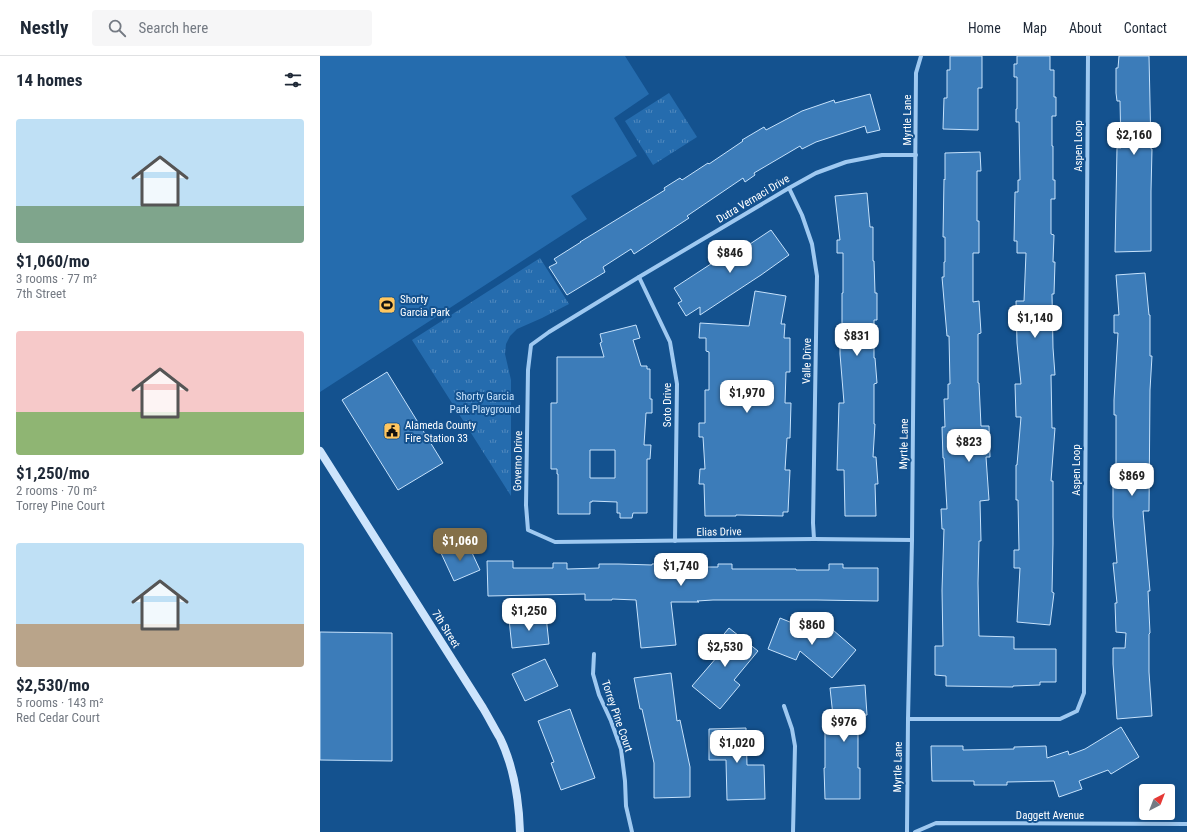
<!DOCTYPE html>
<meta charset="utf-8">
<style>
:root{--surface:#fff;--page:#f6f6f7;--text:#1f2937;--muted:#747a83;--line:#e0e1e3;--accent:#847049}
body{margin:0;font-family:"Roboto Condensed",sans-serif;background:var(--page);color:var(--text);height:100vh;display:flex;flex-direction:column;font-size:15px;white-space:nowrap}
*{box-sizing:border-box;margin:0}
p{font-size:13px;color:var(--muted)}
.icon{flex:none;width:22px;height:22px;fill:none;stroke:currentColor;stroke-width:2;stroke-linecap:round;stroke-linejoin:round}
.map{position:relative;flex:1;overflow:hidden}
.panel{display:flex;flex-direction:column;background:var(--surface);width:320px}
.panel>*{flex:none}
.needle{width:26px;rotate:42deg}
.tools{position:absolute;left:819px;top:728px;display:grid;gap:8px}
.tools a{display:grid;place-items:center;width:36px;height:36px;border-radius:4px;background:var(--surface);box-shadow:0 2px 10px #0003;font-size:20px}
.price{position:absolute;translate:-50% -34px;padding:0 9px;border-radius:8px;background:#fff;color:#222;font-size:13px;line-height:26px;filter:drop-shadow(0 1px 2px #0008)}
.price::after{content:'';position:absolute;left:50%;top:24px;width:12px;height:9px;margin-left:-6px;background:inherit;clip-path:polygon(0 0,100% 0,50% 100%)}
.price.current{background:var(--accent);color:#fff}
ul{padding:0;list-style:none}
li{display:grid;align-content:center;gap:8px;height:212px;padding:0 16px}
li span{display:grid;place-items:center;height:124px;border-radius:4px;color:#555}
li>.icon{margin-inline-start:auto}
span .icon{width:72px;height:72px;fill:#fffc;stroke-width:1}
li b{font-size:17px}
h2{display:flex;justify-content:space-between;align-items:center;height:48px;padding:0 16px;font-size:17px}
header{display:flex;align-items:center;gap:24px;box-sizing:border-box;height:56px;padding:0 20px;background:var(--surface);border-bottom:1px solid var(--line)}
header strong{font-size:19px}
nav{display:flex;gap:22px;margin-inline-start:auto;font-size:14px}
.search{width:280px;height:36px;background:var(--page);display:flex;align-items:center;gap:10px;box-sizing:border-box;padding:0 14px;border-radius:4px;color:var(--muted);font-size:15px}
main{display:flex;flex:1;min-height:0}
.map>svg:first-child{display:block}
</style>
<header>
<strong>Nestly</strong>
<div class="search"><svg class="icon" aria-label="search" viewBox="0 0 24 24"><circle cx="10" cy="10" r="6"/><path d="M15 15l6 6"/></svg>Search here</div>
<nav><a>Home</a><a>Map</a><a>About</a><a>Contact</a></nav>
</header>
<main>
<section class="panel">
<h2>14 homes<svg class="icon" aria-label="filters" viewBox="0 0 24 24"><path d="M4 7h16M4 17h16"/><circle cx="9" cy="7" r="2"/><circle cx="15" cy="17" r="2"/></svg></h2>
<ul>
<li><span style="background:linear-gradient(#bfe0f5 70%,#7fa58c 0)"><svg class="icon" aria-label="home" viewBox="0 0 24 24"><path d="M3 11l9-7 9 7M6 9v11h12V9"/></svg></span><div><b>$1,060/mo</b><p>3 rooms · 77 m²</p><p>7th Street</p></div></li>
<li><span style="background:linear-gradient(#f6c9c9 65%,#8fb573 0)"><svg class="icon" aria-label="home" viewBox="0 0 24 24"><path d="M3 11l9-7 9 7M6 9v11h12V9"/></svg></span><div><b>$1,250/mo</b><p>2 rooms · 70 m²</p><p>Torrey Pine Court</p></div></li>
<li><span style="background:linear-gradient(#bfe0f5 65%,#b9a48a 0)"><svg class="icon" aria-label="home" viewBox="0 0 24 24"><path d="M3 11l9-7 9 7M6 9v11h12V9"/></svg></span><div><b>$2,530/mo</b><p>5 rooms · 143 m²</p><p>Red Cedar Court</p></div></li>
</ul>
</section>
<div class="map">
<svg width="867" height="776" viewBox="0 0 867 776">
<defs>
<pattern id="park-tufts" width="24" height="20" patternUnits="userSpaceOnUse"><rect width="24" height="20" fill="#256cae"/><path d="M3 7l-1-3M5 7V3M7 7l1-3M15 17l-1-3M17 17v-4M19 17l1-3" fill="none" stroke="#5189be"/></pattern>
</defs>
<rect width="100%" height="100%" fill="#14528f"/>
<!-- grass -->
<polygon fill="#256cae" points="0,0 305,0 329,38 294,62 317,100 251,140 267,163 0,336"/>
<!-- park -->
<g fill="url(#park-tufts)">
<polygon points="349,37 377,81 333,109 305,65"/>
<polygon points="220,202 249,248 222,262 197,273 190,280 186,288 185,298 191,324 191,440 92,284"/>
</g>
<!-- building -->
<g fill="#3c7cb9" stroke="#c6e2fc" fill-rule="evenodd">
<polygon points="630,0 662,0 662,32 658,32 658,74 623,73 624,42 627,42 627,14 630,14"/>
<polygon points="697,0 730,0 730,14 734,14 734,41 736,41 736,60 732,60 732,90 733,90 733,124 735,124 735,143 731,143 731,178 734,179 733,206 735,206 734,238 732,238 733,292 735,319 731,319 732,372 735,372 731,425 733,425 733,488 732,536 734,537 730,569 697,566 700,512 694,512 694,494 699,494 698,444 696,444 696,409 697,409 701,361 696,361 695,328 701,328 697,287 696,245 704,245 706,197 697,197 697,185 694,185 695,136 698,136 698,124 700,124 699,66 696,66 696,53 697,53 697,21 694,21 694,8 697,8"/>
<polygon points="799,0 829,0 831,93 832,93 831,135 831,195 795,196 797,92 801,92 800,45 797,45 796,37 796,12 798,12"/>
<polygon points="550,38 560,74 547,77 545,70 496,86 482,93 480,90 434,117 435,119 425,126 423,122 367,160 369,162 314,198 311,193 283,211 285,216 247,239 229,211 237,207 234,203 261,186 260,186 345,134 344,132 360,122 362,124 388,107 389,108 423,85 422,84 444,71 446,74 482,55 514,44 515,47"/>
<polygon points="660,96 661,115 657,115 657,165 659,165 659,197 653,197 653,246 659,245 661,277 658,278 658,327 659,327 661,370 669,370 670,401 666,401 669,444 660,445 661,485 659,485 658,527 659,580 694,581 694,593 736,593 736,626 720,626 720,629 693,630 693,631 626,630 626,620 615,619 615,590 623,590 622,534 624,473 622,473 621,453 627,453 624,402 623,402 622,371 625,371 624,343 628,343 628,328 630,328 629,280 627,280 622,221 624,221 624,206 625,206 625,181 623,181 624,123 625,124 625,97"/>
<polygon points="547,137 550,171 553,171 553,205 554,205 555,237 557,237 557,264 554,264 554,302 555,302 557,327 554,328 554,368 555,368 553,401 556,401 558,428 555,428 556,460 525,460 524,414 517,414 519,347 524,347 520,298 520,284 522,284 522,237 523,237 523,197 517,197 517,184 520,184 515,140"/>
<polygon points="451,174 469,199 441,219 380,259 380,251 366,260 358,247 362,245 354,232 400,202 399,201 410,193 413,198 424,191 424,192"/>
<polygon points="825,217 829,259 830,259 830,300 832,300 830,334 829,455 823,455 830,535 828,535 830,577 829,578 829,616 832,660 797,663 793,608 793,592 805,592 806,577 796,576 795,547 797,547 793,507 797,507 793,461 793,423 796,423 796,359 794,359 794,344 798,277 794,277 794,259 799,259 796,219"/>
<polygon points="435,235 466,240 461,268 465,268 464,282 470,282 470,316 466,316 465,347 471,347 470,382 467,382 465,414 470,414 468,456 463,456 463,460 416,459 416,460 385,460 384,428 379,428 380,413 385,413 383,381 379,381 379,367 385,367 385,334 389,334 389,296 386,295 386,282 379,282 380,267 429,270"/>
<path d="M 316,269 L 320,282 L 313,284 L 321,310 L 327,310 L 327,313 L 330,313 L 330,343 L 332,343 L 332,357 L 326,357 L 324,389 L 331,389 L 330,403 L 327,403 L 327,457 L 313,457 L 312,462 L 300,462 L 300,457 L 297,457 L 297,446 L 272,445 L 272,446 L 270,446 L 270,458 L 238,458 L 238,418 L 237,418 L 237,413 L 231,413 L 231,347 L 237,347 L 237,301 L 284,301 L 280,287 L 282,286 L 280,278 ZM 270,394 L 295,394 L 295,422 L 270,422 Z"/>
<polygon points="67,316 123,407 78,434 22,344"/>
<polygon points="147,486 160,514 134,525 121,497"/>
<polygon points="167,505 193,505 193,512 233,512 233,507 247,507 247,513 279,512 279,508 299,508 332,509 332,508 345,507 345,511 398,511 398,508 412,508 412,513 476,513 476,514 509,514 509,508 523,508 523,512 558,512 558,545 497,544 393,544 377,545 379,546 351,546 356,589 321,592 316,544 292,543 292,544 265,544 265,538 168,540"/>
<polygon points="226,560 229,588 192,592 189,563"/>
<polygon points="460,562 507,581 513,574 536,594 512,622 480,595 476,604 448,593"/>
<polygon points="409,572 438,595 414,624 420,629 400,653 372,630 397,601 390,595"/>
<polygon points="0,576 72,577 72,705 0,704"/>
<polygon points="225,603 238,630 205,645 192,618"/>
<polygon points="351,617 357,665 360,664 370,711 370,741 334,742 334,707 322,653 320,653 314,622"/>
<polygon points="545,629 547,659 538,660 538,712 540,712 540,743 505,743 504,712 505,712 505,669 514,669 510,632"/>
<polygon points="250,653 275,722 241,734 231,707 234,706 218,665"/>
<polygon points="801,671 819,701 791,718 788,714 759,725 762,733 739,741 734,725 687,726 687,729 654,729 654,725 612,725 611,690 643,690 643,694 694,693 694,691 726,690 727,702 748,695 749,699 765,693"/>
<polygon points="426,672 427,709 444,709 445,743 407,744 406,704 389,704 389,673"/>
</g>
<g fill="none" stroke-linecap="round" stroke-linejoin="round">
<!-- street -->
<g stroke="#9fc9f1" stroke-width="4">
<polyline points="469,132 482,159 492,188 497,220 493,467 494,483"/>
<polyline points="319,221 350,286 357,328 355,485"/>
<polyline points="592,484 494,483 235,486 208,474 206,449 208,314 211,289 229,276 319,221 469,132 496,117 526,106 562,99 596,99"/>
<polyline points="274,598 273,618 279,639 291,665 301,693 305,725 306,750 312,776"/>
<polyline points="464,650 472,673 475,690 473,776"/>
<polyline points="588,663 740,663 757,655 764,637 768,0"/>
<polyline points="587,776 588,663 592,484 596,17 601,0"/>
<polyline points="595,776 616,767 867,768"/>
</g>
<!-- secondary -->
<path stroke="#cde4fc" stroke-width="8" d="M 0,395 L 163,652 C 169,662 174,672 180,682 C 194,711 199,744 200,776"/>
</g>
<!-- icons -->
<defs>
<g id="stadium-square" transform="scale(0.9)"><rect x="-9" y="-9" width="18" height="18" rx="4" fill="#ffc65f" stroke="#14528f"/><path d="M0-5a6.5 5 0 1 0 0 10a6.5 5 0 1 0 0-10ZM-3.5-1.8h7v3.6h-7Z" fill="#111"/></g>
<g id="civic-square" transform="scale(0.9)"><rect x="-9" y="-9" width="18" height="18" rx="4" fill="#ffc65f" stroke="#14528f"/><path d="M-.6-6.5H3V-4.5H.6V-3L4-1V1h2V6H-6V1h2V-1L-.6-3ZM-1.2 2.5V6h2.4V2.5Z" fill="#111"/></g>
</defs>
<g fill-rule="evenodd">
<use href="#stadium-square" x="67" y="249"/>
<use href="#civic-square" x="72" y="375"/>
</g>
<g text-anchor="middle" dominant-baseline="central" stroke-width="4" stroke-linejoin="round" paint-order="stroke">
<!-- street labels -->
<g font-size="11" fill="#fff" stroke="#14528f">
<text transform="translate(587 64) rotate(-90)">Myrtle Lane</text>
<text transform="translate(758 90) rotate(-90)">Aspen Loop</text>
<text transform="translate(433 143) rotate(-31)">Dutra Vernaci Drive</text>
<text transform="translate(487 305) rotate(-89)">Valle Drive</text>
<text transform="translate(347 349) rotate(-90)">Soto Drive</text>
<text transform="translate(584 388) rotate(-89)">Myrtle Lane</text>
<text transform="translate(198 405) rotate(-89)">Governo Drive</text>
<text transform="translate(756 414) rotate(-90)">Aspen Loop</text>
<text transform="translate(399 476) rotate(-1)">Elias Drive</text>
<text transform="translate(126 573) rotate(58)">7th Street</text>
<text transform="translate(297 660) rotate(71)">Torrey Pine Court</text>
<text transform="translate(578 711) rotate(-89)">Myrtle Lane</text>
<text x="730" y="759">Daggett Avenue</text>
</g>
<!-- poi labels -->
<g font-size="11" fill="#fff" stroke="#14528f" text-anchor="start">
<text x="80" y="243">Shorty<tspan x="80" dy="13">Garcia Park</tspan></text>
<text x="85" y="369">Alameda County<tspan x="85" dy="13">Fire Station 33</tspan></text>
</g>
<!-- park labels -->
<g font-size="11" fill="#c6e2fc" stroke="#14528f">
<text x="165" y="340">Shorty Garcia<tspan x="165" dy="13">Park Playground</tspan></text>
</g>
</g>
</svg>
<div class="tools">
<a><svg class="needle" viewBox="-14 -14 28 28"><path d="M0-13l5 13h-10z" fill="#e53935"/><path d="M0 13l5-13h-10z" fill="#747a83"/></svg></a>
</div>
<b class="price" style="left:814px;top:100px">$2,160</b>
<b class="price" style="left:410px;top:218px">$846</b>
<b class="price" style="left:715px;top:283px">$1,140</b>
<b class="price" style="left:537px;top:301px">$831</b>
<b class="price" style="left:427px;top:358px">$1,970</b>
<b class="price" style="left:649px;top:407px">$823</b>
<b class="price" style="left:812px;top:441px">$869</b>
<b class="price current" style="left:140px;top:506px">$1,060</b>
<b class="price" style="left:361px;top:531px">$1,740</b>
<b class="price" style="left:209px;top:576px">$1,250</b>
<b class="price" style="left:492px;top:590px">$860</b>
<b class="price" style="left:405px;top:612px">$2,530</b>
<b class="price" style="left:524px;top:687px">$976</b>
<b class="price" style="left:417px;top:708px">$1,020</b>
</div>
</main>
